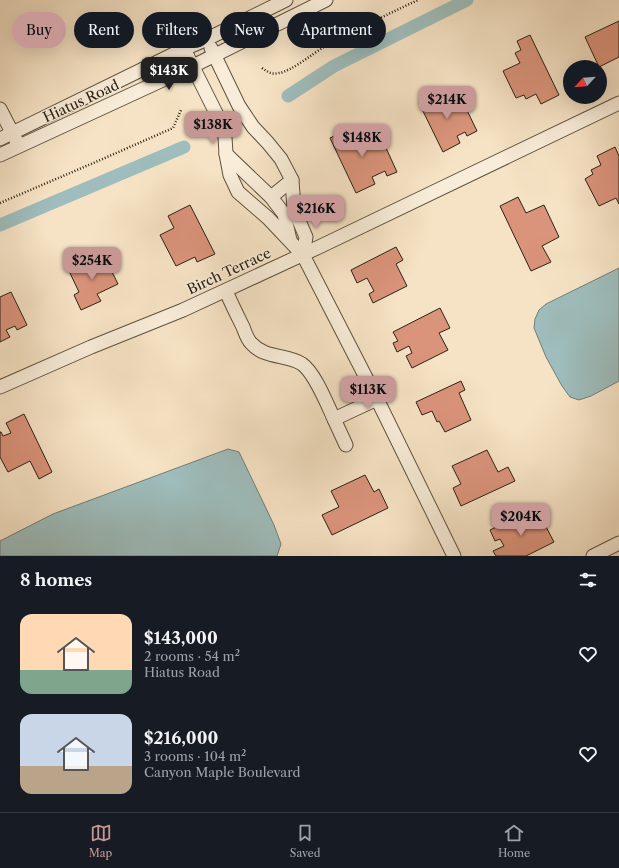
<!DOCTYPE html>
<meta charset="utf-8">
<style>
:root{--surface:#171b24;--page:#242831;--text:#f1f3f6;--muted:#9ea1a6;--line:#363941;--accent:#c59692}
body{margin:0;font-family:"Libre Caslon Text",serif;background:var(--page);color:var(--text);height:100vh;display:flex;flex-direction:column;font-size:15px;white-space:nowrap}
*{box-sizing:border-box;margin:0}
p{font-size:13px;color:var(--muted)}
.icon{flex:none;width:22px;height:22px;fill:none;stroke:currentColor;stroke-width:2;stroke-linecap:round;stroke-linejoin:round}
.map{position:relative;height:556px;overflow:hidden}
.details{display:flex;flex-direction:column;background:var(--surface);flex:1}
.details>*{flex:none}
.banner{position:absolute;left:12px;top:12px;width:400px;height:36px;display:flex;gap:8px}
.needle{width:26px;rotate:244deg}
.fabs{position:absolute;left:563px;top:60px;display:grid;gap:8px}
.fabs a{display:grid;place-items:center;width:44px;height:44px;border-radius:50%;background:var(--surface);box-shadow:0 4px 16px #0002;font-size:20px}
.price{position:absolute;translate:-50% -34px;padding:0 9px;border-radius:8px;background:var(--accent);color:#111;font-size:13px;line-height:26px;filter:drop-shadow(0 1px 2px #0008)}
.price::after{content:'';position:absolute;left:50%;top:24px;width:12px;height:9px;margin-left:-6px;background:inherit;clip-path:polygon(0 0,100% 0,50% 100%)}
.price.current{background:#222;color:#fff}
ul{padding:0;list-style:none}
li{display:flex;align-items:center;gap:12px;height:100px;padding:0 20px}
li span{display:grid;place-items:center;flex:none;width:112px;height:80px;border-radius:12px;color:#555}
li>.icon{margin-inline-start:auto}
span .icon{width:48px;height:48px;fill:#fffc;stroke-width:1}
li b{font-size:17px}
h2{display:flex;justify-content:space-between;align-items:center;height:48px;padding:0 20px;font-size:17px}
.tag{padding:0 14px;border-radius:18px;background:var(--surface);box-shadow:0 4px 16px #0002;font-size:14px;line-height:36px}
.tag.current{background:var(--accent);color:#111}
.dock{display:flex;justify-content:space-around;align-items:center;height:56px;border-top:1px solid var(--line);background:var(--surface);font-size:11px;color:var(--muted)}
.dock a{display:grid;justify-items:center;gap:2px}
.dock .current{color:var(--accent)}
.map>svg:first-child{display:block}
</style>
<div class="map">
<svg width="619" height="556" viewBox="0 0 619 556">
<rect width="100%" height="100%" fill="#f6e3c5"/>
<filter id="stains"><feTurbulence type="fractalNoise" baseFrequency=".005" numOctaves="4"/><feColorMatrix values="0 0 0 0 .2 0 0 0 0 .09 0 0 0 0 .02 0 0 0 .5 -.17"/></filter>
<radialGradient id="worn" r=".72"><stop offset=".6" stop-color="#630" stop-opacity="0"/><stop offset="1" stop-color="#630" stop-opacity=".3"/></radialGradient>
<!-- water -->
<g fill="#9ebdbc" stroke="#707f79">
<polygon points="619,268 619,381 591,396 579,400 570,397 562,386 546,357 534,328 535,319 539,310 546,304"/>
<polygon points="228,449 239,452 274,525 281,544 277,556 0,556 0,541 53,514"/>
</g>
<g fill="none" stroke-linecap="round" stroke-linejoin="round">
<!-- canal -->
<g stroke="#9ebdbc" stroke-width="13">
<polyline points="288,96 334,66 467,0"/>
<polyline points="0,225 184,147"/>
</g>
</g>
<!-- building -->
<g fill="#db947c" stroke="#2a2114">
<polygon points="619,21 619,57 599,67 585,37"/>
<polygon points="530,35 559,95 541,104 536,94 526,99 524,95 516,98 503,71 520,63 515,53 521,50 517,41"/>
<polygon points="441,92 447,104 461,98 477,131 467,136 465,132 457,136 460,143 443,152 419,103"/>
<polygon points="357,125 366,144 381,137 397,172 387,176 385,171 372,177 375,184 356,193 330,138"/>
<polygon points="615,147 619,156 619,204 616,198 599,206 585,179 593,174 591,170 601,165 597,156"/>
<polygon points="518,197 526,213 544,205 559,237 542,246 551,262 531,271 500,206"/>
<polygon points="190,205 215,254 197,262 195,257 176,266 160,235 174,228 168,216"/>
<polygon points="396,247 403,260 396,264 407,286 373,303 369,294 374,291 367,278 357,283 351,270"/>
<polygon points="103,254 118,284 97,294 101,301 81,310 74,295 79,292 69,271"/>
<polygon points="11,292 27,325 17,330 15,326 6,330 10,337 0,342 0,297"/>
<polygon points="440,308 450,328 439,333 448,350 412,368 406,356 412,353 409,346 397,352 393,343 398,341 393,332"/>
<polygon points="461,381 465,390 459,393 471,420 445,432 439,421 437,422 432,411 422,415 416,402"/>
<polygon points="24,414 52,472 39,479 30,461 8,472 0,457 0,432 1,432 3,436 11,433 6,423"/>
<polygon points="487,450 498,472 508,467 515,481 461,506 453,488 461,484 452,466"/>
<polygon points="365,475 374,492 379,489 388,508 332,535 322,515 339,507 331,491"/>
<polygon points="527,512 534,528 544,523 554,542 526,556 496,556 493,551 504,546 500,539 495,541 490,530"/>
</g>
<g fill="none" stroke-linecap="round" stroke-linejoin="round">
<!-- minor casing -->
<g stroke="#5d5240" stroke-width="15">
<g id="minor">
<polyline points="211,48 239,106 253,127 268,143 281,159 292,180 294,209 306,237 303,255"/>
<polyline points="184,49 218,117 225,137 226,154 230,175 238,192 268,218 303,255 377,399 454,556"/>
<polyline points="0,109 16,140"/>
<polyline points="0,139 184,49 207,39 286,0"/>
<polyline points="226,154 271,197 284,214 290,240"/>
<polyline points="0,155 193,66 326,0"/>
<polyline points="271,197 292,180"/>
<path d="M 226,291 C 231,303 237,315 243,327 C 245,332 247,339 251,343 C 265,359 286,354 302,364 C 315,373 327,404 334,419"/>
<polyline points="0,387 91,347 183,310 319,247 619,103"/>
<polyline points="346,445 334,419 377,399"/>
<polyline points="593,556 619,543"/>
</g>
</g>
<!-- path -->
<g stroke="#2a2114" stroke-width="2.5" stroke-dasharray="1 2" stroke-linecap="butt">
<path d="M 262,68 C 268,72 272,75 279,73 C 292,71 312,54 324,47 C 355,30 386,15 418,0"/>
<polyline points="0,203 98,161 173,128 181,110"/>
</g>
<!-- minor -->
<use href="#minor" stroke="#f9edd9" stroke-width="13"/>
</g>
<g text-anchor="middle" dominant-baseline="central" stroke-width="3" stroke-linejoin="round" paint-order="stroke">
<!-- street labels -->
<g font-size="14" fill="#2a2114" stroke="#f9edd9">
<text transform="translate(81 101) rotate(-25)">Hiatus Road</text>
<text transform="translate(229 271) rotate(-25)">Birch Terrace</text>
</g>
</g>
<rect width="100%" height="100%" filter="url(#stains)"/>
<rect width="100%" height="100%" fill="url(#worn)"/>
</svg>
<div class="fabs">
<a><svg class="needle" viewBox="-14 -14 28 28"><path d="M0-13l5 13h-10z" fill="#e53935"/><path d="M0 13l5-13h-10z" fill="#9ea1a6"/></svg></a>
</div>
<b class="price current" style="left:169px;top:91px">$143K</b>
<b class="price" style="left:447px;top:120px">$214K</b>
<b class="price" style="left:213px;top:145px">$138K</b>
<b class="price" style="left:362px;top:158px">$148K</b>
<b class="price" style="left:316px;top:229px">$216K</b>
<b class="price" style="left:92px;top:281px">$254K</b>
<b class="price" style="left:368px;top:410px">$113K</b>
<b class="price" style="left:521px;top:537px">$204K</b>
<div class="banner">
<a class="tag current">Buy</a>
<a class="tag">Rent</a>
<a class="tag">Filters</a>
<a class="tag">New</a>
<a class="tag">Apartment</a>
</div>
</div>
<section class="details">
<h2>8 homes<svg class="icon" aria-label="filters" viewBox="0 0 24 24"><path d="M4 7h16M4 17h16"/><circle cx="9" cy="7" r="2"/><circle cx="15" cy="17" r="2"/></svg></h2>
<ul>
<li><span style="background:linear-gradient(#ffd9b3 70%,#7fa58c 0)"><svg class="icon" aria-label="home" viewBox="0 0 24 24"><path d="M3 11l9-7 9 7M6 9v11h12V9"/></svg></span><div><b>$143,000</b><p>2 rooms · 54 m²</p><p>Hiatus Road</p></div><svg class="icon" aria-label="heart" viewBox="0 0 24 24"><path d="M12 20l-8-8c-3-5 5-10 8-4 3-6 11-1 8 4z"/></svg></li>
<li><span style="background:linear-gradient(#c9d6e8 65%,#b9a48a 0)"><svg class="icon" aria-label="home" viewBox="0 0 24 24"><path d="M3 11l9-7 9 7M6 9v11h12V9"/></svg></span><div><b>$216,000</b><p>3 rooms · 104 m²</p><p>Canyon Maple Boulevard</p></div><svg class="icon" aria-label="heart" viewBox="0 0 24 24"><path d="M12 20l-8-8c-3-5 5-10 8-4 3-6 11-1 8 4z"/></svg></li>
</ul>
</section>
<nav class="dock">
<a class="current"><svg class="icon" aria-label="map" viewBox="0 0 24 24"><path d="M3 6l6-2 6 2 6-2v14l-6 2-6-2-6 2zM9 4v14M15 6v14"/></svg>Map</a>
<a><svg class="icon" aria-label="saved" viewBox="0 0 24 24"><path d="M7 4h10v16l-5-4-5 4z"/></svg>Saved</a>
<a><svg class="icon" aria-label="home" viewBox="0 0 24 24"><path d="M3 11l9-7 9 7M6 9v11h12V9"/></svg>Home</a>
</nav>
